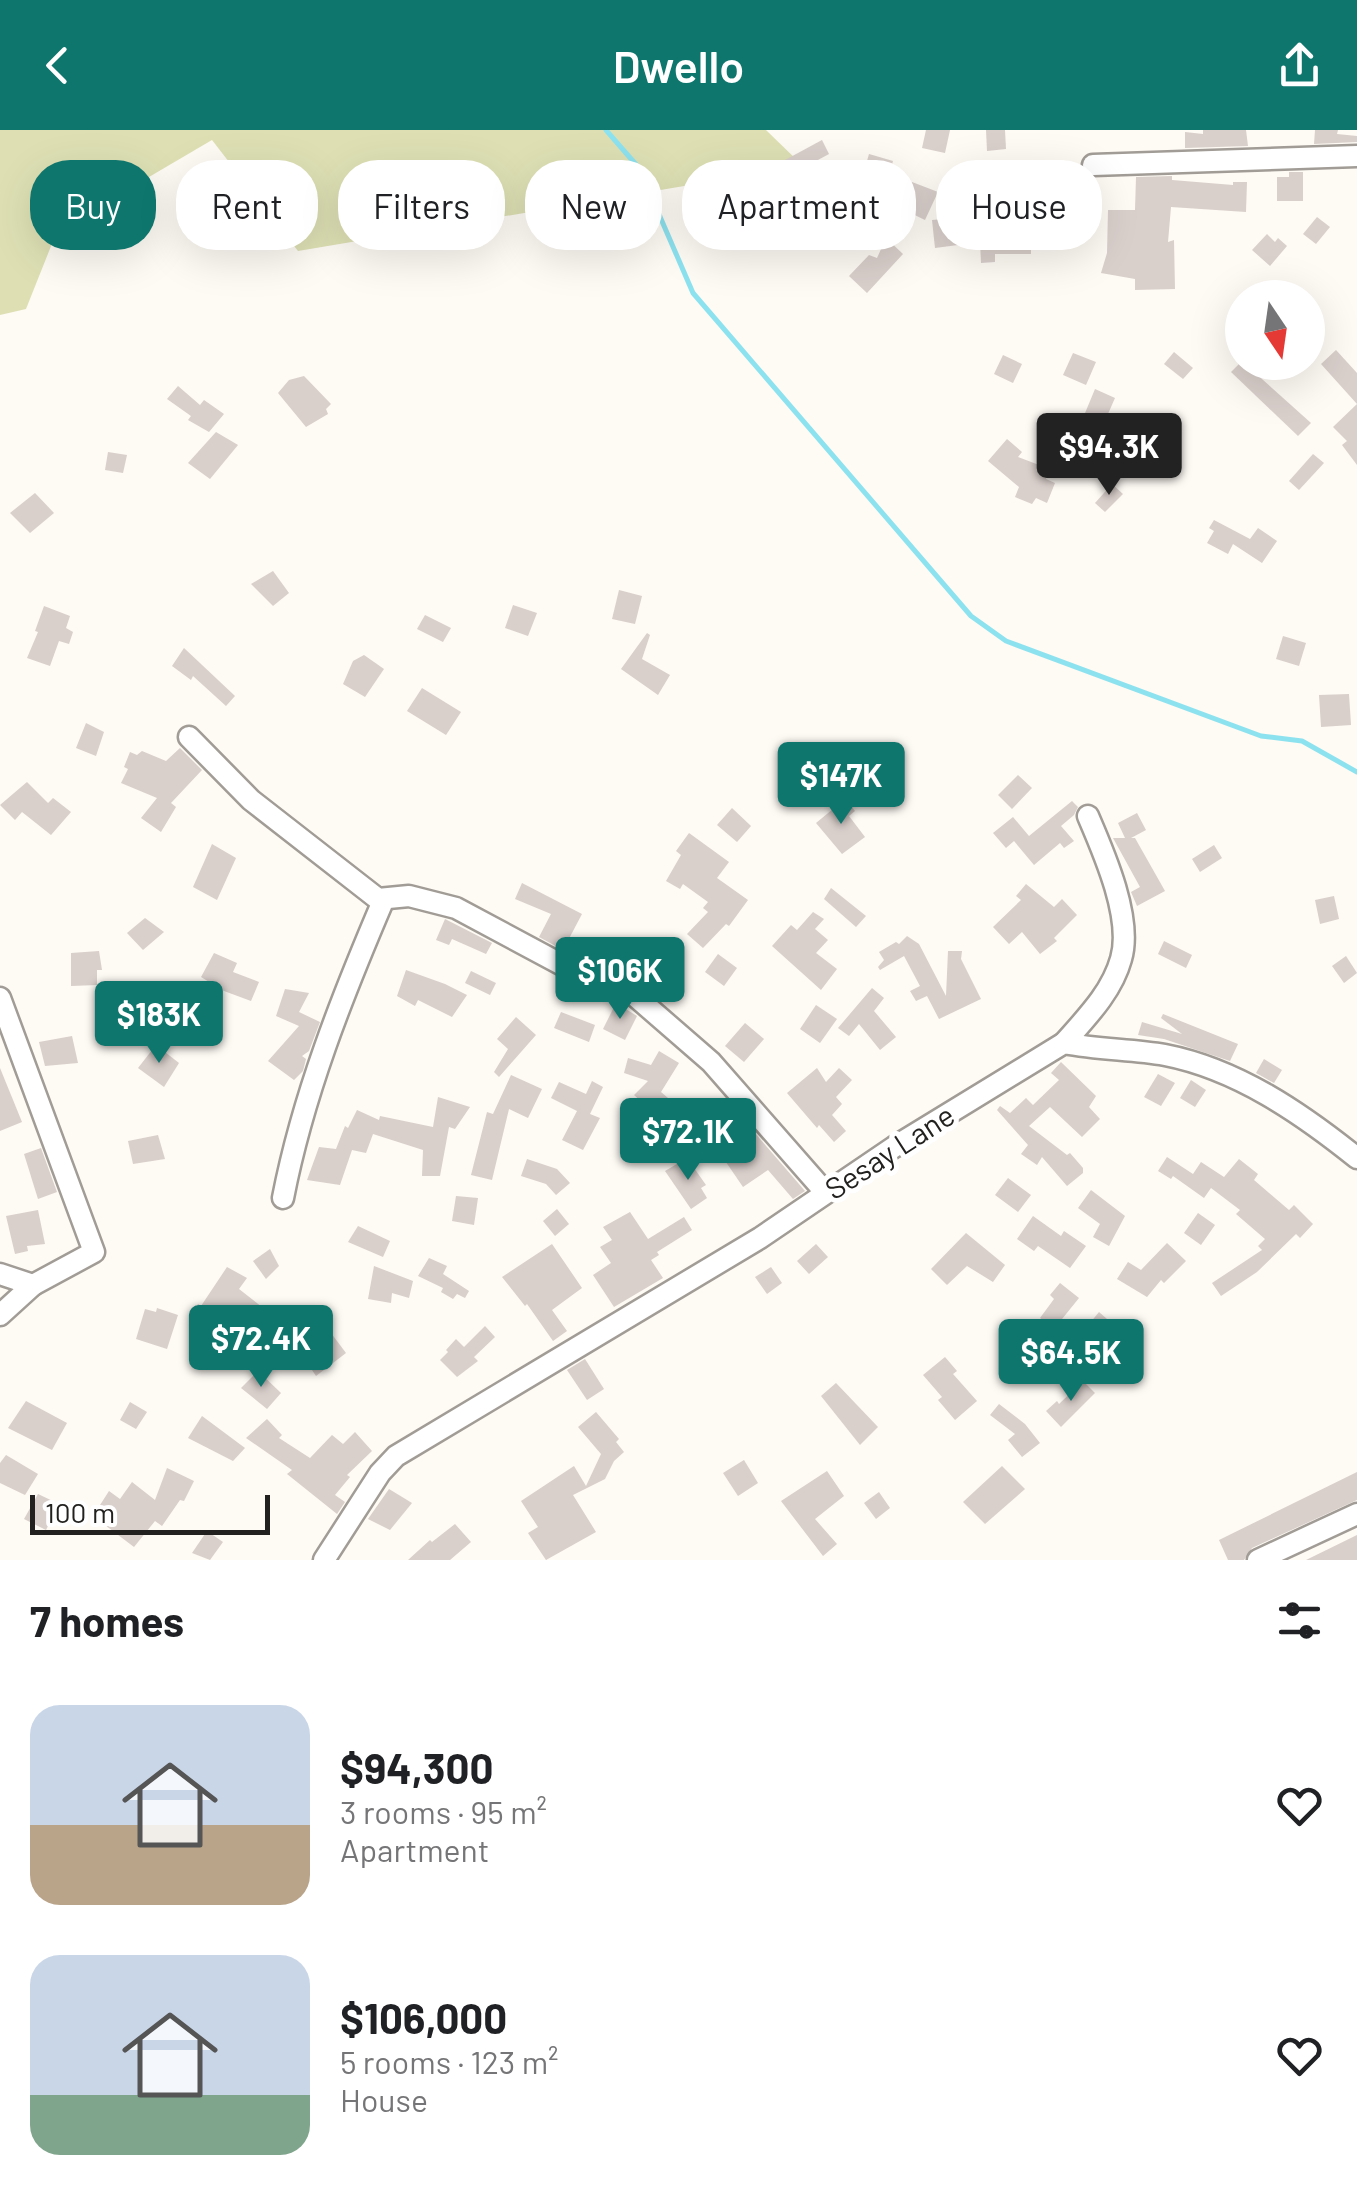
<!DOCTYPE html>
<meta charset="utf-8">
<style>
:root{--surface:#fff;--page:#f6f6f6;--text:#202124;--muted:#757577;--accent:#0f766e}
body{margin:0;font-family:Barlow,sans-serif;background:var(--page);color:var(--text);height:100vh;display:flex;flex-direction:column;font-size:38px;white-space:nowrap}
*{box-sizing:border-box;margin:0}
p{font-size:32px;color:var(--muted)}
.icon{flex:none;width:55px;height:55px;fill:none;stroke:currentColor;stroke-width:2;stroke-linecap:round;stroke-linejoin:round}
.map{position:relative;height:1430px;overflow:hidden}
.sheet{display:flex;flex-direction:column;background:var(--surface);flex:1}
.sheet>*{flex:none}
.hud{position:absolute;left:30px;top:30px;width:1298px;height:90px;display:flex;gap:20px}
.needle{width:65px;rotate:167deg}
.buttons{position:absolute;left:1225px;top:150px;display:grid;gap:20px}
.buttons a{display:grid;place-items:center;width:100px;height:100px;border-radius:50%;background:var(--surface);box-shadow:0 10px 40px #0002;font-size:50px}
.scale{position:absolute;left:30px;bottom:25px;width:240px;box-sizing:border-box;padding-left:10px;border:5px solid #23211f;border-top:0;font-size:28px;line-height:35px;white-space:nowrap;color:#23211f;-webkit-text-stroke:8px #fff;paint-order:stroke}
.price{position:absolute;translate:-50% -85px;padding:0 22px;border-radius:10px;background:var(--accent);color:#fff;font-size:32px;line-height:65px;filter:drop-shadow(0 2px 5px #0008)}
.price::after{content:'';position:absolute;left:50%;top:60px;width:30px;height:22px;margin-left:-15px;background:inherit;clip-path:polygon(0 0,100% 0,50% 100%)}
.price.active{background:#222;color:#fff}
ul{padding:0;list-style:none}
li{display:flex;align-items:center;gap:30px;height:250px;padding:0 30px}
li span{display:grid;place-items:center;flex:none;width:280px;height:200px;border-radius:30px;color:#555}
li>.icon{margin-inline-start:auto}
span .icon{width:120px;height:120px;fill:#fffc;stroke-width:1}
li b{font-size:42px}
h2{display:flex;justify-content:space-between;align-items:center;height:120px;padding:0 30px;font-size:42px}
.chip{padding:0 35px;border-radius:40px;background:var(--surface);box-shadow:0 10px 40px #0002;font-size:35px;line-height:90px}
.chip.active{background:var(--accent);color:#fff}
header{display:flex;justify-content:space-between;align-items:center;height:130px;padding:0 30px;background:var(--accent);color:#fff;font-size:45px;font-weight:600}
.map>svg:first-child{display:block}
</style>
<header><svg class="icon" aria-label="back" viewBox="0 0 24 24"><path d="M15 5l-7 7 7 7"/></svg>Dwello<svg class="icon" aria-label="share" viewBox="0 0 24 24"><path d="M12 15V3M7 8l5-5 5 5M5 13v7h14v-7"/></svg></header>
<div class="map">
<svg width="1357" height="1430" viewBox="0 0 1357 1430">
<rect width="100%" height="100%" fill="#fefaf4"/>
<!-- green -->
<polygon fill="#dee0b4" points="0,0 766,0 803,36 298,121 212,10 57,101 26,179 0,185"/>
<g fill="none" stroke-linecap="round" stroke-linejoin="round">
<!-- stream -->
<polyline stroke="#8de2ef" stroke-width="5" points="606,0 639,38 693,163 971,486 1006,511 1261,606 1302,611 1357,642"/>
</g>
<!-- building -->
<g fill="#d9cfcb">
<polygon points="926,0 950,0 945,23 922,18"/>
<polygon points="986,0 1005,0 1006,19 987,21"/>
<polygon points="1203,0 1246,0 1248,16 1185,18 1185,2 1203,4"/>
<polygon points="1315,0 1338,0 1337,4 1357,6 1357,12 1314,14"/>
<polygon points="822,10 829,24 781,50 774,36"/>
<polygon points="869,24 893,31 886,55 862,48"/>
<polygon points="1045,41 1080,42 1080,54 1045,53"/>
<polygon points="1289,42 1303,42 1303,71 1277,71 1277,47 1289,47"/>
<polygon points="1172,46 1172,50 1233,55 1233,52 1247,52 1246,82 1171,77 1168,112 1174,110 1175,159 1135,160 1135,149 1101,143 1107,123 1108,80 1135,80 1136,47"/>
<polygon points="991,49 993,86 1061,81 1063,114 1031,115 1031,124 995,124 995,132 981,133 977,50"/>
<polygon points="912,52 938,62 925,90 900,78"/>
<polygon points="818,56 827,67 806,86 796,75"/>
<polygon points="1317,87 1330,97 1316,114 1303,104"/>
<polygon points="955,88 958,115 935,118 932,90"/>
<polygon points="1267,104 1275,112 1278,108 1287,116 1270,136 1252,120"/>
<polygon points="886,108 903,124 867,163 849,146 869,125 877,128"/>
<polygon points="1336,220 1357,243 1357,335 1342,315 1347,311 1333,297 1357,274 1321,234"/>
<polygon points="1174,222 1193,238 1183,249 1164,234"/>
<polygon points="1073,223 1096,232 1086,255 1063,245"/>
<polygon points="1003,225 1022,234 1013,253 994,244"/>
<polygon points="1242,231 1311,293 1298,306 1231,242"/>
<polygon points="304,246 331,274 326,279 328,284 306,297 278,263 289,250"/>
<polygon points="178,256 200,275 204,270 224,284 209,302 188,290 191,286 167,269"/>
<polygon points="1095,259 1115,268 1104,293 1111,296 1106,311 1078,300"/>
<polygon points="1147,299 1169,317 1154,336 1132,318"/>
<polygon points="216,302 238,315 210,349 188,333"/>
<polygon points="1007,309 1022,322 1018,327 1047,338 1046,349 1055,353 1047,373 1036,368 1032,374 1015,367 1019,357 988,331"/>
<polygon points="108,322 127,325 123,343 105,340"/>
<polygon points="1313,324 1324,333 1299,360 1289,351"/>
<polygon points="1112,354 1123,364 1105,382 1095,373"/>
<polygon points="35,363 54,383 30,403 10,383"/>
<polygon points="1214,390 1250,409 1258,398 1277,411 1262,433 1233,414 1228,424 1207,413 1214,401 1209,398"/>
<polygon points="273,441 289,463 273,476 251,454"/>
<polygon points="619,460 642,466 635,494 612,489"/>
<polygon points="513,475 537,483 528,506 505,498"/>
<polygon points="44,476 70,486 66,498 73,502 69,514 59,511 50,536 27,528 38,502 35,501"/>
<polygon points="425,485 451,498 443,512 417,499"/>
<polygon points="647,503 650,505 642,529 670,545 658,565 621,539"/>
<polygon points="1283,506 1306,513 1299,536 1276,529"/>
<polygon points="184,518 235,566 226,576 193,546 191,550 172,536"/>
<polygon points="364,525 384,539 365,567 343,554 353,531"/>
<polygon points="422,558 461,582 446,605 407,581"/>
<polygon points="1349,564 1351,595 1321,597 1319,565"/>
<polygon points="86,593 104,602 96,626 76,618"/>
<polygon points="180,618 202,640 171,673 176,677 161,702 141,688 157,668 121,653 128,639 124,637 130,622 137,625 142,621 166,631"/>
<polygon points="807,635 816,647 798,660 789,648"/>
<polygon points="1018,645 1032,658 1012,679 998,665"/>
<polygon points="27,652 48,673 53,668 71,682 51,705 22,682 15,690 0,675"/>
<polygon points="845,669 855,681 849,686 865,707 842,724 816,693"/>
<polygon points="1072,671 1078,677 1074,685 1061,696 1074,711 1064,718 1060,713 1034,735 1014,711 1006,718 993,703 1013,687 1029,706"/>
<polygon points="732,678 751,696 737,712 717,695"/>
<polygon points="1137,683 1146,700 1131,708 1135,708 1165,761 1137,776 1131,762 1140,757 1113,708 1125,708 1118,693"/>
<polygon points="689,703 729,732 717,748 748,770 729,796 726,794 703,818 687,804 708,782 703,778 708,772 683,754 680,759 666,751 681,725 676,721"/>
<polygon points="212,714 236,728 217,770 193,757"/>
<polygon points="1214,715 1222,728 1200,742 1192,729"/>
<polygon points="522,753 582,784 563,820 539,807 551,784 515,769"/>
<polygon points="1026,754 1054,777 1062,769 1077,785 1054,808 1057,811 1040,824 1022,802 1009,814 993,797 1021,770 1016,766"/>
<polygon points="831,758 866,786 856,797 824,769"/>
<polygon points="1334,766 1339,789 1320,794 1315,770"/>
<polygon points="813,782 824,789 815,799 828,810 816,823 837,839 821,860 772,816 791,795 797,800"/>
<polygon points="145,788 164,802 143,820 127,803"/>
<polygon points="445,789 492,813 486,824 452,809 449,815 436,810"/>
<polygon points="907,806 919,814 946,866 948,821 962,821 961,829 981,869 939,889 927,866 916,871 910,861 920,856 904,826 880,840 878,837 884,830 879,822 896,812 899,814"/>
<polygon points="1164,811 1192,825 1186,838 1158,824"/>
<polygon points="99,821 102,840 97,840 97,855 71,856 71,823"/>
<polygon points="214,823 237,833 233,842 259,852 251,871 224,861 201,847"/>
<polygon points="718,824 737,838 724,856 705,842"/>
<polygon points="1346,826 1357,843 1344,853 1332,836"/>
<polygon points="406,840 445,854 467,865 452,887 418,870 415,876 397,866"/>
<polygon points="471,841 496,853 490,865 465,853"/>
<polygon points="872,858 884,868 874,881 896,907 880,920 859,894 849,906 838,898"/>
<polygon points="285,859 309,863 299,882 320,892 309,921 302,926 306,929 303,941 294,950 268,931 299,896 276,886"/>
<polygon points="616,873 637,886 625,910 603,899"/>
<polygon points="816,875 837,889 820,913 800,899"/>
<polygon points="561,882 595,895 589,912 554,898"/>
<polygon points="1163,884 1238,914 1230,931 1164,909 1138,905 1142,892 1182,904 1161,888"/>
<polygon points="516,887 536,905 499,947 494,942 508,919 497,909"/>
<polygon points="745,893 764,909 744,932 725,916"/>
<polygon points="72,906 78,933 45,936 39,912"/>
<polygon points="156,915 179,933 164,957 138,938"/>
<polygon points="659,921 679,933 661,962 668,968 654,983 634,965 648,951 624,943 628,928 651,935"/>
<polygon points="1264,929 1282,940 1274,953 1256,943"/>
<polygon points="1061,932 1096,966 1089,977 1100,989 1082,1007 1050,977 1029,996 1067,1025 1070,1023 1083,1038 1083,1043 1067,1056 1042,1027 1037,1035 1021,1024 1028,1015 997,980 1000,976 1010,983 1026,968 1033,975 1059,950 1051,943"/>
<polygon points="0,938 22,992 0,1001"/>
<polygon points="817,938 826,952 839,938 852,950 836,967 842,974 832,985 846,1001 834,1012 819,995 817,998 787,963"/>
<polygon points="1158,944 1175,953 1161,976 1144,967"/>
<polygon points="511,945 542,959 528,988 509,979 492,1050 471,1045 487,982 493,984"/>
<polygon points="1191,950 1206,960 1195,977 1180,968"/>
<polygon points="592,951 603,957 590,984 600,988 583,1020 562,1010 577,981 551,968 559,952 586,964"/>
<polygon points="438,967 470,977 455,999 449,997 440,1046 422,1046 423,1020 373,1004 366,1023 352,1020 340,1055 307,1050 319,1017 336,1019 345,996 348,998 357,980 379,990 380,986 433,997"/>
<polygon points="702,980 724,1014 704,1026 682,992"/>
<polygon points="748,995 805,1061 793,1069 768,1040 743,1057 717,1019"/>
<polygon points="158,1005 165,1029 133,1034 128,1011"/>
<polygon points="41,1018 57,1062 38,1069 24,1024"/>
<polygon points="1167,1027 1193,1044 1201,1032 1224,1047 1239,1029 1258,1044 1254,1050 1289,1080 1294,1075 1313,1094 1300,1108 1296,1104 1257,1142 1221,1166 1212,1153 1262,1120 1258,1116 1265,1109 1236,1084 1240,1080 1211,1058 1204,1068 1173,1046 1171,1049 1158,1041"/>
<polygon points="687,1028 706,1055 701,1058 707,1068 691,1079 665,1041"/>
<polygon points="527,1029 557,1039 570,1053 556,1065 546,1054 521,1046"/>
<polygon points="1008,1048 1031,1065 1018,1082 995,1065"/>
<polygon points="1091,1060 1125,1086 1109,1116 1093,1107 1100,1094 1078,1078"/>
<polygon points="456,1066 478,1068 474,1095 452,1091"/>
<polygon points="557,1079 569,1094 555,1106 543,1091"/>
<polygon points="38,1080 45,1114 27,1116 28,1121 15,1124 6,1086"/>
<polygon points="630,1082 648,1109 684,1087 692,1100 657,1122 659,1125 651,1130 663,1148 614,1177 593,1145 611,1133 600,1117 612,1110 603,1097"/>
<polygon points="1198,1083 1215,1095 1201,1115 1184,1103"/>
<polygon points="1033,1086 1061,1106 1064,1101 1086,1116 1070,1138 1038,1116 1034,1121 1017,1109"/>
<polygon points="358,1096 390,1111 383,1127 348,1112"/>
<polygon points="966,1103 1005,1135 993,1152 967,1136 947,1155 931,1139"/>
<polygon points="1167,1113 1186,1131 1164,1153 1161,1150 1147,1167 1117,1149 1128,1132 1141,1140"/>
<polygon points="552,1114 582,1158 552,1180 567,1201 553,1211 527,1174 525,1176 502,1147"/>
<polygon points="816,1114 828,1127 809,1144 797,1131"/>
<polygon points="270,1119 279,1136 266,1149 253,1131"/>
<polygon points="429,1128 447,1136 443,1144 469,1161 465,1168 457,1164 453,1169 441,1162 443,1158 418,1146"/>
<polygon points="374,1136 413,1151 409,1168 392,1163 391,1173 368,1169"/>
<polygon points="227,1137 247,1148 239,1159 271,1184 262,1195 240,1179 237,1184 229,1179 214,1201 192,1184 198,1174 201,1176"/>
<polygon points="771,1137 782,1153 767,1164 755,1147"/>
<polygon points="1060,1153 1079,1168 1054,1199 1040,1188 1054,1169 1050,1165"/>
<polygon points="157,1178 178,1185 167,1219 136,1209 145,1179 156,1182"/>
<polygon points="1099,1182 1115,1196 1100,1212 1085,1199"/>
<polygon points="485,1196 495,1207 474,1227 478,1231 457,1247 440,1230 448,1222 446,1220 456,1209 464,1217"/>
<polygon points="328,1199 346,1223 316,1246 298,1219 308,1212 316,1218 311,1210"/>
<polygon points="209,1210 223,1222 208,1238 192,1224"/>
<polygon points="945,1227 957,1241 953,1244 977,1271 955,1290 938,1270 942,1267 923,1245"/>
<polygon points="585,1229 604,1259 587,1270 567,1240"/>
<polygon points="258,1241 281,1263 267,1279 241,1258"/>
<polygon points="1083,1251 1095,1263 1061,1297 1046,1281 1057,1271 1059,1274"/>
<polygon points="836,1253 878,1297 860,1315 821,1266"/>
<polygon points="26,1271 67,1293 52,1320 8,1298"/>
<polygon points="130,1272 147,1282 136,1299 120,1290"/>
<polygon points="999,1274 1025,1294 1040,1313 1022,1327 1008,1310 1015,1304 990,1285"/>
<polygon points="596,1282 619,1309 616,1312 624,1322 614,1331 605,1349 573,1365 596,1402 546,1430 528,1403 538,1397 521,1371 574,1336 586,1356 601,1324 578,1297"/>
<polygon points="202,1286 245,1318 233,1331 188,1308"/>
<polygon points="267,1289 282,1305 279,1308 310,1328 332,1305 343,1314 355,1302 372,1321 347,1345 350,1347 335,1365 345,1372 337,1384 287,1344 292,1340 246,1308"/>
<polygon points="6,1325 38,1344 25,1365 0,1353 0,1333"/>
<polygon points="744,1330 758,1353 738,1366 723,1343"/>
<polygon points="1002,1336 1025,1359 985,1394 963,1372"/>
<polygon points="167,1338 194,1351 184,1371 180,1370 162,1396 155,1391 134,1417 93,1386 109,1361 120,1369 132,1352 155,1370"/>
<polygon points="827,1341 844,1366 815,1389 837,1414 823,1426 781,1371"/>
<polygon points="1357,1342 1357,1370 1252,1418 1244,1430 1228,1430 1219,1410"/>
<polygon points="389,1359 412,1373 390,1400 368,1389"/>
<polygon points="879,1362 890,1378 876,1389 864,1373"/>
<polygon points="38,1364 59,1374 46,1400 24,1389"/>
<polygon points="455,1394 471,1412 450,1430 408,1430 430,1410 432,1412"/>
<polygon points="207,1401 223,1412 210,1430 192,1423"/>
<polygon points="1357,1405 1357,1430 1306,1430"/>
</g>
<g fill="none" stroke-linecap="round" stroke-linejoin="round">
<!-- street casing -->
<g stroke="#a19c95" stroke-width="25">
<g id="street">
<polyline points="1093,35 1357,26"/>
<polyline points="189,607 251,670 378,769 409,766 456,778 568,838 615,854 635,866 711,932 825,1062"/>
<polyline points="0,868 94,1122 33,1155 0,1185"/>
<path d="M 1064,913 C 1086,888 1112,862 1121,829 C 1133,789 1104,723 1088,686"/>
<path d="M 283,1068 C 303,965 342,867 383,771"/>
<polyline points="0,1144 33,1155"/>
<path d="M 324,1430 L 380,1343 L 396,1326 L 760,1108 L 894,1017 L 1064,913 C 1099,920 1132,919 1165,925 C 1237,939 1301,983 1357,1028"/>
<polyline points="1258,1430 1357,1384"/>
</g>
</g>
<!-- street -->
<use href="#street" stroke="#fff" stroke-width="20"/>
</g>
<g text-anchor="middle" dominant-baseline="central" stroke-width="10" stroke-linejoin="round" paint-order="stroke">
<!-- street labels -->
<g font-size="30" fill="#23211f" stroke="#fff">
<text transform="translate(889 1021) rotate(-33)">Sesay Lane</text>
</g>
</g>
</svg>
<div class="buttons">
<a><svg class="needle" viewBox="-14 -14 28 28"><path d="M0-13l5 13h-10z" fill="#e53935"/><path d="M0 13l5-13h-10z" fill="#757577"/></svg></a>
</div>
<div class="scale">100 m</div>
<b class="price active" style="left:1109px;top:368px">$94.3K</b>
<b class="price" style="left:841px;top:697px">$147K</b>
<b class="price" style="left:620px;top:892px">$106K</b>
<b class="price" style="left:159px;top:936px">$183K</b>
<b class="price" style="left:688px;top:1053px">$72.1K</b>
<b class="price" style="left:261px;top:1260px">$72.4K</b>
<b class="price" style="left:1071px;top:1274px">$64.5K</b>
<div class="hud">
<a class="chip active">Buy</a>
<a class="chip">Rent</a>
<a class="chip">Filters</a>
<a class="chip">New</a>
<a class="chip">Apartment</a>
<a class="chip">House</a>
</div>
</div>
<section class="sheet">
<h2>7 homes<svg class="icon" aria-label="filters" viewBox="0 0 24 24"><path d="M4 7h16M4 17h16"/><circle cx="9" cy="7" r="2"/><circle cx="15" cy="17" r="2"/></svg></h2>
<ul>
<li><span style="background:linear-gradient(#c9d6e8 60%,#b9a48a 0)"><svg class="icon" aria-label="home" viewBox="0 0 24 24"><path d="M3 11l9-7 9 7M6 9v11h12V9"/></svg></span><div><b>$94,300</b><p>3 rooms · 95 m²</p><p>Apartment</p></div><svg class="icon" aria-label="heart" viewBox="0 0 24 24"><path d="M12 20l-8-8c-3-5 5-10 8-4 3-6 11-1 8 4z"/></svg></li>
<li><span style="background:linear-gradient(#c9d6e8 70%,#7fa58c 0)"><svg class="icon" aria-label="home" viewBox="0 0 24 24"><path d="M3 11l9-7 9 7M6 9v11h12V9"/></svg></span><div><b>$106,000</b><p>5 rooms · 123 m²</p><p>House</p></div><svg class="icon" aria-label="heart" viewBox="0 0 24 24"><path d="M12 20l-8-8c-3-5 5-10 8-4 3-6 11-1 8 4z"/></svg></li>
</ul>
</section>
